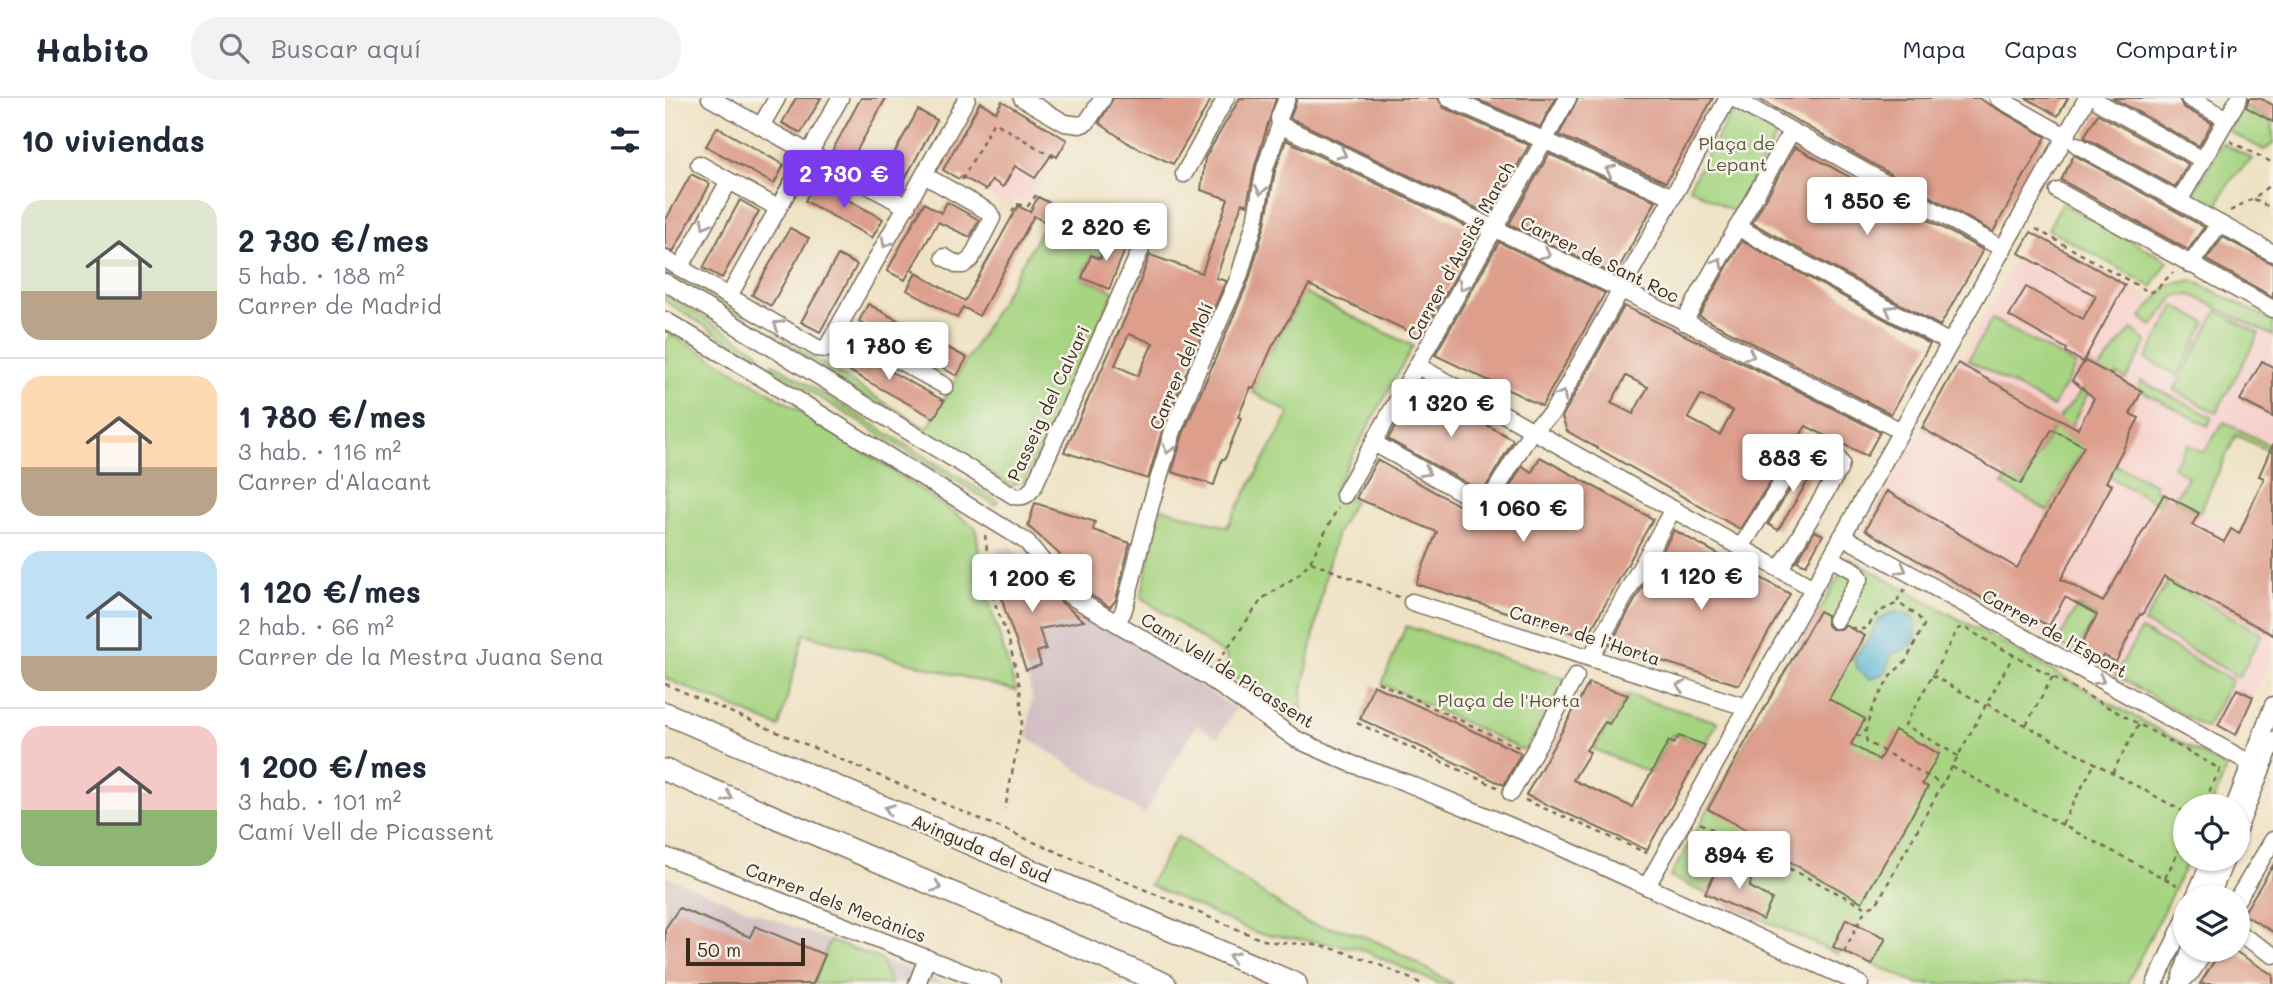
<!DOCTYPE html>
<html lang="es">
<meta charset="utf-8">
<style>
:root{--surface:#fff;--page:#f2f2f3;--text:#1f2937;--muted:#747a83;--line:#e0e1e3;--accent:#7c3aed}
body{margin:0;font-family:Mali,sans-serif;background:var(--page);color:var(--text);height:100vh;display:flex;flex-direction:column;font-size:26px;white-space:nowrap}
*{box-sizing:border-box;margin:0}
p{font-size:23px;color:var(--muted)}
.icon{flex:none;width:38px;height:38px;fill:none;stroke:currentColor;stroke-width:2;stroke-linecap:round;stroke-linejoin:round}
.map{position:relative;flex:1;overflow:hidden}
.side{display:flex;flex-direction:column;background:var(--surface);width:665px}
.side>*{flex:none}
.fabs{position:absolute;left:1508px;top:696px;display:grid;gap:14px}
.fabs a{display:grid;place-items:center;width:77px;height:77px;border-radius:50%;background:var(--surface);box-shadow:0 2px 5px #0004;font-size:35px}
.scale{position:absolute;left:21px;bottom:18px;width:119px;box-sizing:border-box;padding-left:7px;border:4px solid #3b2a1e;border-top:0;font-size:19px;line-height:24px;white-space:nowrap;color:#3b2a1e;-webkit-text-stroke:5px #f7f3e8;paint-order:stroke}
.price{position:absolute;translate:-50% -60px;padding:0 16px;border-radius:7px;background:#fff;color:#222;font-size:23px;line-height:46px;filter:drop-shadow(0 2px 4px #0008)}
.price::after{content:'';position:absolute;left:50%;top:42px;width:21px;height:16px;margin-left:-10px;background:inherit;clip-path:polygon(0 0,100% 0,50% 100%)}
.price.current{background:var(--accent);color:#fff}
ul{padding:0;list-style:none}
li{display:flex;align-items:center;gap:21px;height:175px;padding:0 21px}
li+li{border-top:2px solid var(--line)}
li span{display:grid;place-items:center;flex:none;width:196px;height:140px;border-radius:21px;color:#555}
li>.icon{margin-inline-start:auto}
span .icon{width:84px;height:84px;fill:#fffc;stroke-width:1}
li b{font-size:30px}
h2{display:flex;justify-content:space-between;align-items:center;height:84px;padding:0 21px;font-size:30px}
header{display:flex;align-items:center;gap:42px;box-sizing:border-box;height:98px;padding:0 35px;background:var(--surface);border-bottom:2px solid var(--line)}
header strong{font-size:33px}
nav{display:flex;gap:38px;margin-inline-start:auto;font-size:24px}
.search{width:490px;height:63px;background:var(--page);display:flex;align-items:center;gap:18px;box-sizing:border-box;padding:0 24px;border-radius:28px;color:var(--muted);font-size:26px}
main{display:flex;flex:1;min-height:0}
.map>svg:first-child{display:block}
</style>
<header>
<strong>Habito</strong>
<div class="search"><svg class="icon" aria-label="search" viewBox="0 0 24 24"><circle cx="10" cy="10" r="6"/><path d="M15 15l6 6"/></svg>Buscar aquí</div>
<nav><a>Mapa</a><a>Capas</a><a>Compartir</a></nav>
</header>
<main>
<section class="side">
<h2>10 viviendas<svg class="icon" aria-label="filters" viewBox="0 0 24 24"><path d="M4 7h16M4 17h16"/><circle cx="9" cy="7" r="2"/><circle cx="15" cy="17" r="2"/></svg></h2>
<ul>
<li><span style="background:linear-gradient(#dfe7d0 65%,#b9a48a 0)"><svg class="icon" aria-label="home" viewBox="0 0 24 24"><path d="M3 11l9-7 9 7M6 9v11h12V9"/></svg></span><div><b>2 730 €/mes</b><p>5 hab. · 188 m²</p><p>Carrer de Madrid</p></div></li>
<li><span style="background:linear-gradient(#ffd9b3 65%,#b9a48a 0)"><svg class="icon" aria-label="home" viewBox="0 0 24 24"><path d="M3 11l9-7 9 7M6 9v11h12V9"/></svg></span><div><b>1 780 €/mes</b><p>3 hab. · 116 m²</p><p>Carrer d'Alacant</p></div></li>
<li><span style="background:linear-gradient(#bfe0f5 75%,#b9a48a 0)"><svg class="icon" aria-label="home" viewBox="0 0 24 24"><path d="M3 11l9-7 9 7M6 9v11h12V9"/></svg></span><div><b>1 120 €/mes</b><p>2 hab. · 66 m²</p><p>Carrer de la Mestra Juana Sena</p></div></li>
<li><span style="background:linear-gradient(#f6c9c9 60%,#8fb573 0)"><svg class="icon" aria-label="home" viewBox="0 0 24 24"><path d="M3 11l9-7 9 7M6 9v11h12V9"/></svg></span><div><b>1 200 €/mes</b><p>3 hab. · 101 m²</p><p>Camí Vell de Picassent</p></div></li>
</ul>
</section>
<div class="map">
<svg width="1608" height="886" viewBox="0 0 1608 886">
<rect width="100%" height="100%" fill="#f7f3e8"/>
<filter id="ink" filterUnits="userSpaceOnUse"><feTurbulence type="fractalNoise" baseFrequency=".0143" numOctaves="2"/><feDisplacementMap in="SourceGraphic" scale="14" xChannelSelector="R" yChannelSelector="G"/><feConvolveMatrix kernelMatrix="1 2 1 2 8 2 1 2 1" color-interpolation-filters="sRGB"/></filter>
<filter id="wash" filterUnits="userSpaceOnUse"><feTurbulence type="fractalNoise" baseFrequency=".00686" numOctaves="4" result="noise"/><feDisplacementMap in="SourceGraphic" scale="28" xChannelSelector="R" yChannelSelector="G"/><feGaussianBlur stdDeviation="1.57" result="paint"/><feColorMatrix in="noise" values="0 0 0 0 0 0 0 0 0 0 0 0 0 0 0 0 0 1.4 0 .05"/><feComposite in="paint" operator="in"/></filter>
<g filter="url(#wash)">
<rect width="100%" height="100%" fill="#efe2c4"/>
<!-- built -->
<g fill="#f7d0cc">
<polygon points="330,26 390,62 375,87 372,86 362,105 350,99 345,109 298,83"/>
<polygon points="1366,134 1489,203 1503,187 1527,182 1608,223 1608,355 1571,337 1534,414 1608,453 1608,552 1568,646 1352,523 1359,508 1345,500 1338,512 1200,432"/>
</g>
<!-- industrial -->
<g fill="#d2bec3">
<polygon points="345,448 403,503 571,611 553,639 531,627 479,716 362,639 367,598 356,553 340,512 332,478 332,452"/>
<polygon points="0,778 94,816 279,886 0,886"/>
</g>
<!-- green -->
<g fill="#a6d481" stroke="#707f50" stroke-width="2">
<polygon points="1578,8 1608,24 1608,46 1599,52 1564,33"/>
<polygon points="1068,12 1112,37 1069,114 1024,89"/>
<path d="M 1557,45 L 1588,61 C 1569,75 1557,91 1551,114 L 1526,100 Z"/>
<polygon points="1397,105 1503,163 1487,189 1383,131"/>
<polygon points="386,115 441,144 435,161 426,157 417,180 449,193 380,351 375,349 360,383 349,386 348,389 116,249 119,242 262,331"/>
<polygon points="0,170 113,239 110,245 0,178"/>
<polygon points="1527,182 1608,223 1608,238 1527,197 1510,198 1487,228 1476,219 1503,187"/>
<polygon points="639,195 748,248 669,391 689,403 671,437 662,470 638,591 636,619 567,578 561,573 562,559 476,499 496,410 562,429 625,315 587,294 600,263"/>
<polygon points="0,196 92,253 95,256 93,261 0,203"/>
<polygon points="1510,208 1541,225 1513,278 1481,261"/>
<polygon points="1552,213 1594,236 1551,315 1509,292"/>
<polygon points="1327,221 1411,267 1388,309 1303,262"/>
<polygon points="1467,231 1482,244 1461,281 1452,276 1441,298 1425,291 1401,338 1451,364 1451,367 1491,387 1488,391 1499,396 1493,406 1443,378 1447,369 1416,353 1383,413 1338,387 1343,378 1357,385 1394,320"/>
<path d="M 5,236 C 110,295 212,360 311,430 L 317,480 L 351,593 L 139,536 L 114,629 L 0,580 L 0,246 Z"/>
<polygon points="108,266 114,269 333,403 330,407 105,269"/>
<polygon points="1476,283 1547,319 1543,328 1473,291"/>
<polygon points="1559,324 1608,349 1608,355 1571,337 1534,415 1509,401 1523,379 1508,369 1523,346 1538,355"/>
<polygon points="1184,460 1562,670 1546,709 1521,709 1521,761 1524,761 1462,886 1254,886 1175,852 1172,856 1005,779"/>
<polygon points="1503,483 1597,536 1574,579 1479,525"/>
<polygon points="1412,508 1431,518 1411,556 1392,545"/>
<polygon points="741,528 902,581 860,653 717,586"/>
<polygon points="1476,532 1567,582 1541,630 1450,577"/>
<polygon points="963,597 1053,624 1040,647 1008,636 986,675 928,651"/>
<path d="M 512,738 L 640,824 C 654,829 669,829 683,833 C 720,843 755,868 788,886 L 775,886 L 693,850 L 591,835 L 484,787 Z"/>
<polygon points="165,843 216,861 225,886 148,886"/>
</g>
<!-- water -->
<path fill="#58b6d6" stroke="#4a707a" stroke-width="2" d="M 1230,514 C 1244,515 1253,520 1251,535 C 1250,537 1248,545 1247,546 C 1243,551 1232,553 1226,557 L 1221,574 L 1205,581 L 1193,572 L 1189,560 C 1193,553 1199,549 1203,542 C 1211,528 1212,518 1230,514 Z"/>
<g id="blocks">
<!-- building -->
<g fill="#dd9e8c" fill-rule="evenodd">
<polygon points="131,0 156,0 136,35 117,25"/>
<polygon points="196,0 221,0 186,63 167,53"/>
<polygon points="448,0 547,0 508,66 466,47 434,25"/>
<path d="M 575,0 L 611,0 L 590,68 L 582,107 L 577,105 L 551,180 L 561,183 L 498,329 L 483,381 L 399,354 L 467,205 L 485,157 L 537,175 L 563,101 L 536,92 L 540,60 ZM 464,236 L 488,245 L 473,278 L 450,267 Z"/>
<polygon points="632,0 773,0 779,10 864,47 825,117 625,20"/>
<polygon points="809,0 891,0 875,29"/>
<polygon points="913,0 1048,0 1001,84 894,37"/>
<polygon points="1092,0 1313,0 1381,39 1328,134"/>
<polygon points="1361,0 1403,0 1393,18"/>
<polygon points="1448,0 1514,0 1518,9 1547,25 1534,48"/>
<polygon points="1584,0 1595,0 1608,7 1608,24 1581,9"/>
<polygon points="337,3 402,42 392,59 387,56 370,80 350,68 338,89 327,82 321,92 296,78 294,81 278,72 315,4 331,14"/>
<polygon points="253,12 272,22 235,90 216,79"/>
<polygon points="1433,16 1523,66 1510,89 1419,39"/>
<polygon points="52,29 119,67 109,86 41,48"/>
<polygon points="621,42 815,135 756,239 644,187 607,249 589,290 586,289 573,319 576,320 560,361 557,361 549,387 507,374 518,336 584,182 600,126 610,73"/>
<polygon points="1130,49 1318,152 1275,228 1087,125"/>
<polygon points="884,56 991,103 950,177 844,126"/>
<polygon points="1409,57 1539,129 1523,152 1483,130 1396,82"/>
<polygon points="26,76 45,86 8,154 0,151 0,123"/>
<polygon points="150,84 218,121 207,140 140,103"/>
<polygon points="373,99 391,108 381,125 369,118 314,218 298,209 292,220 242,192 251,175 300,203 353,108 365,114"/>
<polygon points="75,102 94,113 57,180 38,170"/>
<polygon points="282,104 314,122 305,139 273,124 240,182 222,173 259,105 276,115"/>
<polygon points="125,130 144,140 106,208 87,197"/>
<polygon points="1366,134 1460,187 1418,264 1401,254 1402,251 1344,218 1361,189 1418,221 1431,198 1354,155"/>
<polygon points="444,136 463,144 444,191 417,180 426,157 435,161"/>
<polygon points="1558,139 1608,166 1608,199 1541,162"/>
<polygon points="1077,143 1265,246 1226,316 1034,218"/>
<polygon points="834,144 940,195 877,308 770,257"/>
<polygon points="173,157 192,167 155,234 136,224"/>
<polygon points="203,206 302,260 292,278 194,223"/>
<path d="M 959,208 L 1094,273 L 1215,334 L 1202,358 L 1141,328 L 1075,431 L 902,333 L 897,319 ZM 961,278 L 983,289 L 968,316 L 946,305 ZM 1036,297 L 1068,313 L 1055,337 L 1023,320 Z"/>
<polygon points="180,248 279,303 269,320 170,265"/>
<polygon points="1420,263 1477,293 1465,316 1474,320 1441,384 1447,387 1396,481 1438,504 1499,396 1534,415 1527,427 1559,444 1566,431 1574,436 1599,380 1594,378 1608,346 1608,537 1499,478 1477,517 1475,516 1451,564 1438,557 1435,563 1413,552 1432,517 1400,499 1384,528 1341,506 1338,512 1200,432 1222,393 1352,470 1419,348 1387,331 1356,386 1257,330 1293,265 1413,331 1429,300 1407,282"/>
<polygon points="1597,263 1608,269 1608,319 1575,302"/>
<polygon points="753,289 847,341 848,343 819,392 816,393 723,341"/>
<polygon points="875,359 988,421 922,539 751,486 772,434 691,400 712,362 833,429 844,409 836,404 857,368 867,374"/>
<polygon points="1145,360 1154,365 1113,432 1103,426"/>
<polygon points="370,405 430,424 428,432 465,445 451,502 445,509 419,493 393,455 363,428"/>
<polygon points="1009,432 1125,496 1074,587 945,547"/>
<polygon points="1150,433 1158,437 1141,467 1132,463"/>
<polygon points="345,467 349,497 374,476 396,504 419,523 374,531 381,551 372,554 376,567 361,572 340,512 332,478 332,470"/>
<polygon points="1154,513 1162,517 1162,527 1166,531 1176,531 1180,527 1200,538 1164,601 1200,621 1186,646 1214,662 1230,632 1274,656 1257,686 1263,689 1197,804 1080,739 1083,733 1043,711"/>
<polygon points="924,585 963,597 944,626 940,624 921,652 925,654 908,682 967,709 1004,643 1009,646 1014,638 1040,647 982,752 861,697"/>
<polygon points="708,587 856,655 839,687 695,621"/>
<polygon points="1572,591 1588,599 1571,637 1553,627"/>
<polygon points="1074,765 1082,766 1087,772 1085,789 1107,801 1098,822 1040,795 1052,771 1062,777"/>
<polygon points="1608,767 1608,834 1578,816"/>
<polygon points="14,810 85,839 90,828 160,857 148,886 0,886 0,831"/>
<polygon points="1181,821 1221,840 1207,867 1168,849"/>
<polygon points="1556,852 1568,852 1608,877 1608,886 1535,886"/>
</g>
</g>
</g>
<g filter="url(#ink)">
<use href="#blocks" fill-opacity="0" stroke="#7a6a58" stroke-width="2"/>
<g fill="none" stroke-linecap="round" stroke-linejoin="round">
<!-- minor casing -->
<g stroke="#7a6a58" stroke-width="19">
<g id="minor">
<polyline points="45,0 242,109"/>
<polyline points="357,0 400,25 415,27 422,24 438,0"/>
<polyline points="783,0 1008,99"/>
<polyline points="1068,0 1338,151"/>
<polyline points="1333,0 1400,38"/>
<polyline points="1524,0 1562,21"/>
<polyline points="1435,5 1538,62"/>
<polyline points="615,27 957,192 1236,333"/>
<polyline points="96,28 112,0"/>
<polyline points="1412,47 1608,155"/>
<polyline points="34,66 113,110"/>
<polyline points="519,76 561,0"/>
<polyline points="259,77 324,114 327,120 306,161 298,167 293,167 279,159"/>
<polyline points="1393,93 1608,211"/>
<polyline points="1514,103 1574,0"/>
<polyline points="1072,129 1285,245"/>
<polyline points="0,161 152,250 161,251 302,0"/>
<polyline points="1525,167 1554,126"/>
<polyline points="15,170 64,83"/>
<path d="M 0,184 L 349,398 C 358,400 362,397 368,390 L 476,151"/>
<polyline points="64,198 175,0"/>
<polyline points="0,222 94,278 362,444 404,497 541,578 631,641 687,666 742,685 891,747 1195,886"/>
<polyline points="1019,224 1126,34"/>
<polyline points="175,230 280,288"/>
<polyline points="753,268 1148,490"/>
<polyline points="709,345 812,403 816,404 826,400 867,332 887,315 1063,0"/>
<polyline points="679,397 903,0"/>
<polyline points="1177,438 1585,665"/>
<path d="M 1076,449 L 1140,348 C 1151,344 1171,355 1176,365 L 1174,372 L 1115,471"/>
<polyline points="1165,460 1190,473 1195,480 1171,522"/>
<polyline points="747,504 1081,609"/>
<polyline points="451,525 458,514 463,497 486,406 508,333 533,271 574,179 590,124 600,70 615,27 614,20 622,0"/>
<polyline points="926,559 1008,411"/>
<polyline points="846,695 911,578"/>
<polyline points="1569,709 1608,607"/>
<polyline points="1573,731 1608,643"/>
<polyline points="0,758 328,886"/>
<polyline points="982,788 1422,0"/>
<polyline points="1529,800 1546,761"/>
<polyline points="1545,800 1561,761"/>
<polyline points="1573,800 1608,742"/>
<polyline points="1573,835 1608,857"/>
<polyline points="1516,880 1525,852"/>
<polyline points="252,886 262,860"/>
<polyline points="1490,886 1521,819"/>
<polyline points="1514,886 1527,873 1541,852"/>
</g>
</g>
<!-- major casing -->
<g stroke="#7a6a58" stroke-width="24">
<g id="major">
<polyline points="0,615 631,886"/>
<polyline points="0,672 500,886"/>
</g>
</g>
<!-- path -->
<g stroke="#7a6a58" stroke-width="2.5" stroke-dasharray="5 5" stroke-linecap="butt">
<polyline points="1565,43 1608,65"/>
<polyline points="297,82 328,25 331,25 391,61"/>
<polyline points="1589,101 1608,111"/>
<polyline points="1565,113 1592,98 1608,84"/>
<polyline points="347,114 351,106 363,108 371,97"/>
<polyline points="1371,131 1484,194 1490,193 1508,174"/>
<polyline points="248,174 249,171"/>
<polyline points="320,437 328,500 344,543 355,589 357,624 340,711"/>
<polyline points="646,464 734,499"/>
<polyline points="1240,491 1233,501 1233,505 1252,517 1259,527 1241,563 1226,577 1207,610 1200,635 1202,644 1277,686"/>
<polyline points="1186,530 1201,531 1213,514 1233,505"/>
<polyline points="552,565 597,501 632,478 645,464 673,409"/>
<polyline points="1267,577 1321,608"/>
<polyline points="713,584 855,650"/>
<path d="M 0,586 L 595,841 C 615,847 635,844 655,848 C 691,855 724,871 757,886"/>
<polyline points="1322,606 1521,715"/>
<polyline points="692,625 832,689"/>
<polyline points="1361,627 1388,578"/>
<polyline points="1191,637 1200,639"/>
<polyline points="1293,658 1240,627 1293,531 1298,529 1555,671 1537,709"/>
<polyline points="1287,669 1512,787"/>
<polyline points="1447,675 1474,626"/>
<polyline points="860,702 982,755"/>
<polyline points="1035,725 1202,810 1211,807 1349,556"/>
<polyline points="1397,726 1430,665"/>
<polyline points="1500,780 1521,739"/>
<polyline points="1179,854 1201,810"/>
</g>
<!-- minor -->
<use href="#minor" stroke="#fff" stroke-width="16"/>
<!-- major -->
<use href="#major" stroke="#fff" stroke-width="21"/>
</g>
<!-- one-way arrows -->
<defs><path id="oneway-chevron" d="M-2-3.5L2.5 0L-2 3.5" fill="none" stroke-width="1.6" stroke-linecap="round" stroke-linejoin="round" transform="scale(1.75)"/></defs>
<g stroke="#a79f9a">
<use href="#oneway-chevron" transform="translate(677 56) rotate(26)"/>
<use href="#oneway-chevron" transform="translate(945 72) rotate(-157)"/>
<use href="#oneway-chevron" transform="translate(596 92) rotate(100)"/>
<use href="#oneway-chevron" transform="translate(40 126) rotate(119)"/>
<use href="#oneway-chevron" transform="translate(221 145) rotate(119)"/>
<use href="#oneway-chevron" transform="translate(881 156) rotate(26)"/>
<use href="#oneway-chevron" transform="translate(1053 164) rotate(-61)"/>
<use href="#oneway-chevron" transform="translate(798 188) rotate(119)"/>
<use href="#oneway-chevron" transform="translate(1225 212) rotate(-152)"/>
<use href="#oneway-chevron" transform="translate(113 227) rotate(-149)"/>
<use href="#oneway-chevron" transform="translate(1085 257) rotate(27)"/>
<use href="#oneway-chevron" transform="translate(897 297) rotate(-60)"/>
<use href="#oneway-chevron" transform="translate(503 351) rotate(107)"/>
<use href="#oneway-chevron" transform="translate(761 374) rotate(29)"/>
<use href="#oneway-chevron" transform="translate(1237 471) rotate(29)"/>
<use href="#oneway-chevron" transform="translate(1435 582) rotate(29)"/>
<use href="#oneway-chevron" transform="translate(1016 588) rotate(-162)"/>
<use href="#oneway-chevron" transform="translate(63 699) rotate(23)"/>
<use href="#oneway-chevron" transform="translate(224 711) rotate(-157)"/>
<use href="#oneway-chevron" transform="translate(272 789) rotate(23)"/>
<use href="#oneway-chevron" transform="translate(568 859) rotate(-157)"/>
</g>
</g>
<g text-anchor="middle" dominant-baseline="central" stroke-width="5" stroke-linejoin="round" paint-order="stroke">
<!-- park labels -->
<g font-size="18" fill="#565437" stroke="#f7f3e8">
<text x="1072" y="45">Plaça de<tspan x="1072" dy="21">Lepant</tspan></text>
<text x="844" y="602">Plaça de l'Horta</text>
</g>
<!-- street labels -->
<g font-size="18" fill="#3b2a1e" stroke="#f7f3e8">
<text transform="translate(795 153) rotate(-61)">Carrer d'Ausiàs March</text>
<text transform="translate(935 161) rotate(26)">Carrer de Sant Roc</text>
<text transform="translate(516 268) rotate(-67)">Carrer del Molí</text>
<text transform="translate(383 305) rotate(-65)">Passeig del Calvari</text>
<text transform="translate(1390 535) rotate(29)">Carrer de l'Esport</text>
<text transform="translate(920 537) rotate(18)">Carrer de l’Horta</text>
<text transform="translate(563 572) rotate(32)">Camí Vell de Picassent</text>
<text transform="translate(316 750) rotate(23)">Avinguda del Sud</text>
<text transform="translate(171 804) rotate(21)">Carrer dels Mecànics</text>
</g>
</g>
</svg>
<div class="fabs">
<a><svg class="icon" aria-label="locate" viewBox="0 0 24 24"><circle cx="12" cy="12" r="6"/><path d="M12 2v4M12 18v4M2 12h4M18 12h4"/></svg></a>
<a><svg class="icon" aria-label="layers" viewBox="0 0 24 24"><path d="M12 4l9 5-9 5-9-5zM3 14l9 5 9-5"/></svg></a>
</div>
<div class="scale">50 m</div>
<b class="price current" style="left:179px;top:112px">2 730 €</b>
<b class="price" style="left:1202px;top:139px">1 850 €</b>
<b class="price" style="left:441px;top:165px">2 820 €</b>
<b class="price" style="left:224px;top:284px">1 780 €</b>
<b class="price" style="left:786px;top:341px">1 320 €</b>
<b class="price" style="left:1128px;top:396px">883 €</b>
<b class="price" style="left:858px;top:446px">1 060 €</b>
<b class="price" style="left:1036px;top:514px">1 120 €</b>
<b class="price" style="left:367px;top:516px">1 200 €</b>
<b class="price" style="left:1074px;top:793px">894 €</b>
</div>
</main>
